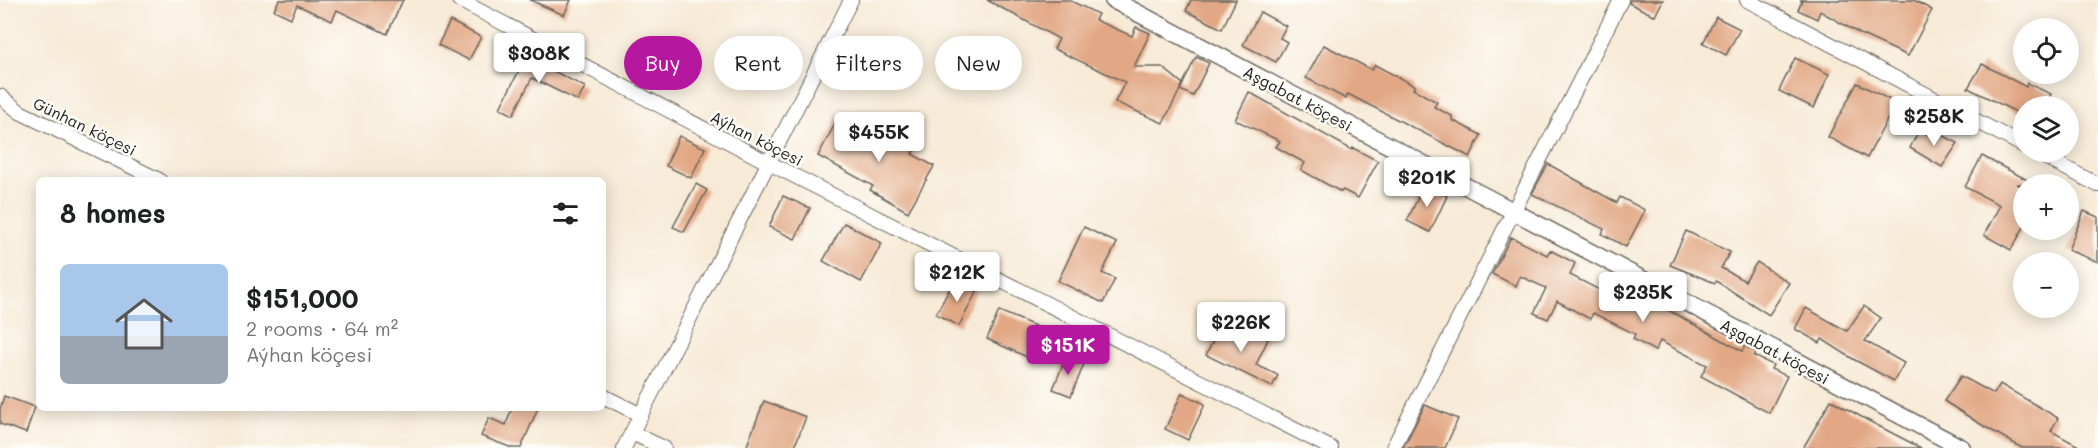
<!DOCTYPE html>
<meta charset="utf-8">
<style>
:root{--surface:#fff;--page:#f2f2f2;--text:#202124;--muted:#757577;--accent:#b5179e}
body{margin:0;font-family:Mali,sans-serif;background:var(--page);color:var(--text);height:100vh;display:flex;flex-direction:column;font-size:22px;white-space:nowrap}
*{box-sizing:border-box;margin:0}
p{font-size:20px;color:var(--muted)}
.icon{flex:none;width:33px;height:33px;fill:none;stroke:currentColor;stroke-width:2;stroke-linecap:round;stroke-linejoin:round}
.map{position:relative;flex:1;overflow:hidden}
.side{position:absolute;left:36px;top:177px;width:570px;height:234px;display:flex;flex-direction:column;background:var(--surface);border-radius:9px;box-shadow:0 3px 15px #0003}
.side>*{flex:none}
.guide{position:absolute;left:624px;top:36px;width:570px;height:54px;display:flex;gap:12px}
.tools{position:absolute;left:2013px;top:18px;display:grid;gap:12px}
.tools a{display:grid;place-items:center;width:66px;height:66px;border-radius:50%;background:var(--surface);box-shadow:0 3px 15px #0003;font-size:30px}
.price{position:absolute;translate:-50% -51px;padding:0 14px;border-radius:6px;background:#fff;color:#222;font-size:20px;line-height:39px;filter:drop-shadow(0 2px 3px #0008)}
.price::after{content:'';position:absolute;left:50%;top:36px;width:18px;height:14px;margin-left:-9px;background:inherit;clip-path:polygon(0 0,100% 0,50% 100%)}
.price.selected{background:var(--accent);color:#fff}
ul{padding:0;list-style:none}
li{display:flex;align-items:center;gap:18px;height:150px;padding:0 24px}
li span{display:grid;place-items:center;flex:none;width:168px;height:120px;border-radius:9px;color:#555}
li>.icon{margin-inline-start:auto}
span .icon{width:72px;height:72px;fill:#fffc;stroke-width:1}
li b{font-size:26px}
h2{display:flex;justify-content:space-between;align-items:center;height:72px;padding:0 24px;font-size:26px}
.tag{padding:0 21px;border-radius:27px;background:var(--surface);box-shadow:0 3px 15px #0003;font-size:21px;line-height:54px}
.tag.selected{background:var(--accent);color:#fff}
.map>svg:first-child{display:block}
</style>
<div class="map">
<svg width="2098" height="448" viewBox="0 0 2098 448">
<rect width="100%" height="100%" fill="#fdfcf7"/>
<filter id="ink" filterUnits="userSpaceOnUse"><feTurbulence type="fractalNoise" baseFrequency=".0167" numOctaves="2"/><feDisplacementMap in="SourceGraphic" scale="12" xChannelSelector="R" yChannelSelector="G"/><feConvolveMatrix kernelMatrix="1 2 1 2 8 2 1 2 1" color-interpolation-filters="sRGB"/></filter>
<filter id="wash" filterUnits="userSpaceOnUse"><feTurbulence type="fractalNoise" baseFrequency=".008" numOctaves="4" result="noise"/><feDisplacementMap in="SourceGraphic" scale="24" xChannelSelector="R" yChannelSelector="G"/><feGaussianBlur stdDeviation="1.35" result="paint"/><feColorMatrix in="noise" values="0 0 0 0 0 0 0 0 0 0 0 0 0 0 0 0 0 1.4 0 .05"/><feComposite in="paint" operator="in"/></filter>
<g filter="url(#wash)">
<rect width="100%" height="100%" fill="#f7ead6"/>
<g id="blocks">
<!-- building -->
<g fill="#e2a784">
<polygon points="279,0 403,0 387,34 337,10 332,21 297,5 291,18 274,10"/>
<polygon points="530,0 571,0 564,15"/>
<polygon points="987,0 1069,0 1098,14 1095,20 1132,36 1136,27 1150,33 1134,67 1162,67 1183,84 1163,123 1115,102 1125,82 1054,49 1059,39"/>
<polygon points="1191,0 1236,0 1222,29 1186,11"/>
<polygon points="1630,0 1663,0 1655,16 1629,3"/>
<polygon points="1800,0 1914,0 1932,10 1908,56 1860,34 1820,11 1817,19 1798,10 1802,1"/>
<polygon points="1260,12 1286,26 1280,38 1287,42 1276,62 1243,45"/>
<polygon points="1716,17 1740,29 1726,55 1703,43"/>
<polygon points="450,21 481,37 469,60 438,45"/>
<polygon points="1324,45 1372,70 1375,65 1415,86 1413,89 1437,102 1434,107 1452,116 1452,120 1481,135 1470,157 1348,94 1346,99 1306,78"/>
<polygon points="526,57 585,87 578,101 532,78 513,115 500,108"/>
<polygon points="1196,57 1209,63 1193,96 1180,90"/>
<polygon points="1795,58 1829,74 1814,108 1779,91"/>
<polygon points="1982,64 2026,87 2027,83 2051,94 2045,106 2024,106 2024,116 1968,88"/>
<polygon points="1857,83 1896,103 1867,158 1828,137"/>
<polygon points="1249,92 1352,150 1353,148 1378,161 1358,198 1343,190 1341,192 1301,170 1305,163 1276,147 1280,141 1235,120"/>
<polygon points="838,118 894,148 905,130 921,139 912,154 934,166 908,212 870,190 873,186 818,156"/>
<polygon points="1919,130 1933,137 1936,132 1958,143 1942,167 1910,148"/>
<polygon points="679,136 705,148 691,178 666,166"/>
<polygon points="1982,156 2035,184 2016,184 2024,187 2024,227 2011,250 1984,235 2000,205 1965,187"/>
<polygon points="1548,164 1617,203 1620,197 1645,210 1626,247 1602,234 1604,229 1532,194"/>
<polygon points="696,184 707,190 684,232 673,227"/>
<polygon points="1424,185 1447,196 1430,232 1407,221"/>
<polygon points="783,196 810,208 795,239 769,227"/>
<polygon points="2084,211 2098,217 2098,262 2068,250"/>
<polygon points="844,223 882,243 861,282 823,261"/>
<polygon points="1084,227 1117,243 1102,273 1115,279 1103,303 1058,281"/>
<polygon points="1686,231 1730,252 1721,268 1745,281 1757,262 1789,283 1769,315 1716,281 1715,283 1670,265"/>
<polygon points="1511,237 1547,255 1550,250 1575,263 1570,275 1617,299 1623,285 1742,351 1745,346 1756,352 1754,356 1773,365 1771,369 1787,376 1769,413 1701,376 1707,365 1660,341 1655,351 1633,339 1635,334 1593,313 1590,319 1557,301 1548,319 1534,313 1546,288 1520,276 1516,286 1492,274"/>
<polygon points="955,279 977,291 959,326 936,314"/>
<polygon points="1864,306 1881,318 1865,341 1904,363 1894,381 1853,359 1822,339 1820,343 1795,329 1806,308 1847,331"/>
<polygon points="999,311 1040,328 1027,357 987,339"/>
<polygon points="1222,323 1250,337 1254,332 1268,339 1256,365 1278,375 1272,387 1206,355"/>
<polygon points="1066,357 1084,364 1071,396 1053,389"/>
<polygon points="1961,376 1994,394 2000,384 2058,418 2051,431 2082,448 2022,448 1977,422 1944,401"/>
<polygon points="1182,393 1205,404 1188,440 1165,429"/>
<polygon points="4,396 35,407 26,433 0,424 0,409"/>
<polygon points="1831,400 1867,420 1921,448 1803,448"/>
<polygon points="764,401 806,417 794,448 746,448"/>
<polygon points="1425,405 1458,419 1445,448 1403,448"/>
<polygon points="512,408 538,408 521,448 512,448 481,436 489,418 506,425"/>
</g>
</g>
</g>
<g filter="url(#ink)">
<use href="#blocks" fill-opacity="0" stroke="#69645d" stroke-width="1.5"/>
<g fill="none" stroke-linecap="round" stroke-linejoin="round">
<!-- minor casing -->
<g stroke="#69645d" stroke-width="16">
<g id="minor">
<polyline points="459,0 769,163 1331,448"/>
<polyline points="1747,0 2024,146"/>
<polyline points="0,96 20,112 159,180"/>
<polyline points="2035,152 2098,185"/>
<polyline points="603,396 641,415"/>
<polyline points="632,433 664,448"/>
<polyline points="624,448 851,0"/>
<polyline points="1393,448 1621,0"/>
</g>
</g>
<!-- tertiary casing -->
<g stroke="#69645d" stroke-width="19">
<polyline id="tertiary" points="1113,0 1962,448"/>
</g>
<!-- minor -->
<use href="#minor" stroke="#fff" stroke-width="14"/>
<!-- tertiary -->
<use href="#tertiary" stroke="#fff" stroke-width="16"/>
</g>
</g>
<g text-anchor="middle" dominant-baseline="central" stroke-width="5" stroke-linejoin="round" paint-order="stroke">
<!-- street labels -->
<g font-size="16" fill="#1c1c1c" stroke="#fdfcf7">
<text transform="translate(1298 98) rotate(28)">Aşgabat köçesi</text>
<text transform="translate(85 126) rotate(26)">Günhan köçesi</text>
<text transform="translate(757 138) rotate(27)">Aýhan köçesi</text>
<text transform="translate(1775 351) rotate(28)">Aşgabat köçesi</text>
</g>
</g>
</svg>
<div class="tools">
<a><svg class="icon" aria-label="locate" viewBox="0 0 24 24"><circle cx="12" cy="12" r="6"/><path d="M12 2v4M12 18v4M2 12h4M18 12h4"/></svg></a>
<a><svg class="icon" aria-label="layers" viewBox="0 0 24 24"><path d="M12 4l9 5-9 5-9-5zM3 14l9 5 9-5"/></svg></a>
<a>+</a>
<a>−</a>
</div>
<b class="price" style="left:539px;top:84px">$308K</b>
<b class="price" style="left:1934px;top:147px">$258K</b>
<b class="price" style="left:879px;top:163px">$455K</b>
<b class="price" style="left:1427px;top:208px">$201K</b>
<b class="price" style="left:957px;top:303px">$212K</b>
<b class="price" style="left:1643px;top:323px">$235K</b>
<b class="price" style="left:1241px;top:353px">$226K</b>
<b class="price selected" style="left:1068px;top:376px">$151K</b>
<div class="guide">
<a class="tag selected">Buy</a>
<a class="tag">Rent</a>
<a class="tag">Filters</a>
<a class="tag">New</a>
</div>
<section class="side">
<h2>8 homes<svg class="icon" aria-label="filters" viewBox="0 0 24 24"><path d="M4 7h16M4 17h16"/><circle cx="9" cy="7" r="2"/><circle cx="15" cy="17" r="2"/></svg></h2>
<ul>
<li><span style="background:linear-gradient(#a9c7e8 60%,#9aa5b1 0)"><svg class="icon" aria-label="home" viewBox="0 0 24 24"><path d="M3 11l9-7 9 7M6 9v11h12V9"/></svg></span><div><b>$151,000</b><p>2 rooms · 64 m²</p><p>Aýhan köçesi</p></div></li>
</ul>
</section>
</div>
